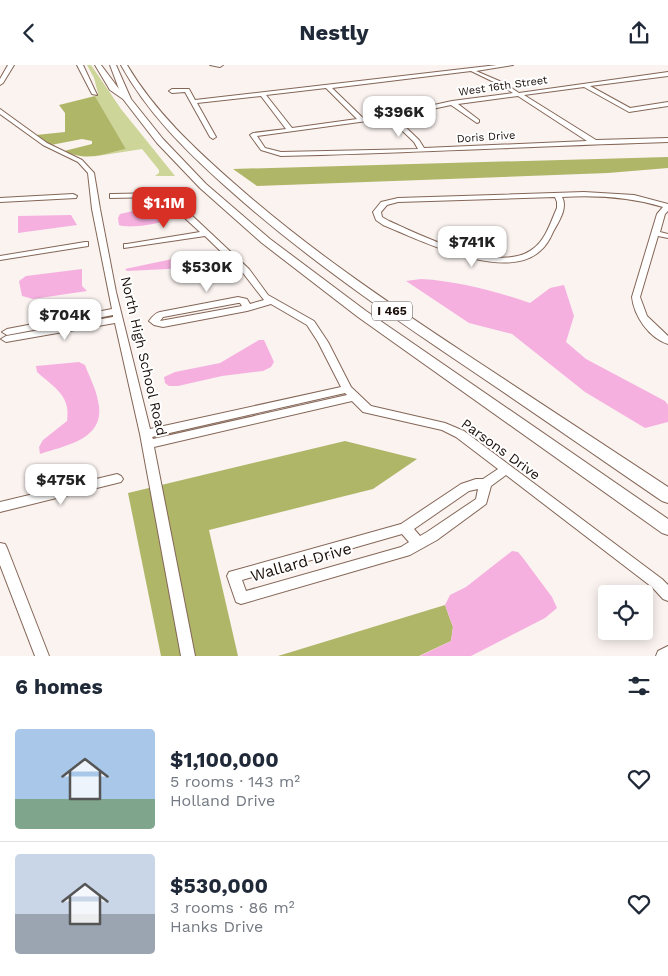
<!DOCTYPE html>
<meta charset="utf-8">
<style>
:root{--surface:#fff;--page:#f6f6f7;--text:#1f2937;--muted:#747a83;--line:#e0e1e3;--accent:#d93025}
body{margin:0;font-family:"Work Sans",sans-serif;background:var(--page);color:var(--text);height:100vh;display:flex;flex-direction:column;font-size:19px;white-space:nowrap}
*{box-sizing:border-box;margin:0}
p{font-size:16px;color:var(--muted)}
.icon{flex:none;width:28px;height:28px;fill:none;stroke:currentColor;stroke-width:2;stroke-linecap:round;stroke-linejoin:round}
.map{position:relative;height:591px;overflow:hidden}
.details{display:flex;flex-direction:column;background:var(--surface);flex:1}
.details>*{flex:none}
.buttons{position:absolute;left:598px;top:520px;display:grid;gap:10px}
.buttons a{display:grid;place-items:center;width:55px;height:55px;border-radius:5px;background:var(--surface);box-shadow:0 2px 12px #0003;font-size:25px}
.price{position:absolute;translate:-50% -42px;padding:0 11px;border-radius:10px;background:#fff;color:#222;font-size:16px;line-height:32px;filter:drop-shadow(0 1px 2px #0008)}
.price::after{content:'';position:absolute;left:50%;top:30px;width:15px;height:11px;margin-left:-8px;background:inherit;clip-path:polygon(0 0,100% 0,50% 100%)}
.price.selected{background:var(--accent);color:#fff}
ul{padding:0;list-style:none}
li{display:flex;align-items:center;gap:15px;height:125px;padding:0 15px}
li+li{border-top:1px solid var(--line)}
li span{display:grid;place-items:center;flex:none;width:140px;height:100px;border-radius:5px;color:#555}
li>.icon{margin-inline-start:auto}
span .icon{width:60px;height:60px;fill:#fffc;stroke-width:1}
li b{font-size:21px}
h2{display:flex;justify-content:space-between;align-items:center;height:60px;padding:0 15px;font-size:21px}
header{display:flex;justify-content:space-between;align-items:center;height:65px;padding:0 15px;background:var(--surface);font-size:22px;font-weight:700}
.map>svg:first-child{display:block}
</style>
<header><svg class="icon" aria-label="back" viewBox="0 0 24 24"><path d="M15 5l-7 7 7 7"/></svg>Nestly<svg class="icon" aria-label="share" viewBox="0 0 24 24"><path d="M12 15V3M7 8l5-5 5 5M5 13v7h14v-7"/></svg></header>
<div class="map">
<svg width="668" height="591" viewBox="0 0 668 591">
<rect width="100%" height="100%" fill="#faf3f0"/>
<!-- green -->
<polygon fill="#ced598" points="87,0 91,0 121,44 175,111 155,111 159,108 159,105 142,84 91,92 126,84 95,31 98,28 94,13"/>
<!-- forest -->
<g fill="#afb668">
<path d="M 95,31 L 126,84 C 102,89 88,97 64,86 L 92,79 L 92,76 L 82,74 L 51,80 L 36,70 L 65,67 L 65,48 L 59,40 Z"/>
<polygon points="668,92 668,103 608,108 257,121 233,104"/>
<polygon points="345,376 417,394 373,424 209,465 238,591 161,591 128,428"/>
<polygon points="445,540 453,562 451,576 419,591 278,591"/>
</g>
<!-- water -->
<g fill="#f6b0e0">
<path d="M 142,144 L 167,145 L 172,152 C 164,159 129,164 119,160 L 118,153 L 120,149 Z"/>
<polygon points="71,150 77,160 18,168 18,151"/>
<polygon points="177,193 187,196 188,203 127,206 125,204"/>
<polygon points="82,204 82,221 87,226 33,234 22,231 19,216 26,211"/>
<path d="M 421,214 C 458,216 495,226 530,238 L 550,223 L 564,220 L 574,251 L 566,277 L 586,294 L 665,336 L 668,340 L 668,357 L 645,363 L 585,327 L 512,269 L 469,258 L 406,216 Z"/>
<polygon points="259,275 264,275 274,297 271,302 263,306 222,311 178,321 169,321 165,318 164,312 175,307 220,298"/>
<path d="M 79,297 L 85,300 C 89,311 96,324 98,336 C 107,374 67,380 40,389 L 39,382 L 43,375 L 67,356 C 71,331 55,323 37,307 L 36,301 Z"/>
<polygon points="512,486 518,487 523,493 552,532 557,543 545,553 471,591 420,591 451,576 453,562 445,540 450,530 466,522"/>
</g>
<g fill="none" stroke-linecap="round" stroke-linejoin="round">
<!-- minor casing -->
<g stroke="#846657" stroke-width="2">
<g id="minor">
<polygon points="8,0 14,0 3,18 0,20 0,14"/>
<polygon points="77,0 83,0 97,30 92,29"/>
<polygon points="210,0 223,0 220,2"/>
<path d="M 497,0 L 513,0 L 476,6 L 504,18 L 519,28 L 668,7 L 668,11 L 590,21 L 630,43 L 668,37 L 668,41 L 629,47 L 584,22 L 524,30 L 596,75 L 668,73 L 668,77 C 539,81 410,88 281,91 L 261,85 L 250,70 L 253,68 L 286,64 L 261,31 L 197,38 L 216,72 L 213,74 L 210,72 L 185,27 L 172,28 L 169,26 L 172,24 L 189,24 L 195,35 ZM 471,6 L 500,20 L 513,28 L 452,36 L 393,49 L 363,53 L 332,23 ZM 326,23 L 357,54 L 292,63 L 266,30 ZM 518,31 L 587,76 L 424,83 L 419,75 L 395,52 L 451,40 L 477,58 L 479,57 L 479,55 L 458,39 ZM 389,53 L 414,77 L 418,84 L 281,87 L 265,83 L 257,71 Z"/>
<path d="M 0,44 L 47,78 L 82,95 L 94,108 L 100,144 L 116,227 L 150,364 L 341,322 L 318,277 L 307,260 L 271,239 L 247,246 L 163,262 L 154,260 L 149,256 C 152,252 155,248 160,247 L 238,232 L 247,234 L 250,239 L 264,235 L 243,208 L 205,171 L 124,183 L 124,179 L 127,179 L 200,167 L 164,134 L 160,132 L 110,133 L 110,129 L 113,129 L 160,128 L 170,130 L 249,204 L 268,230 L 314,256 L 328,277 L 351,322 L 371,341 L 445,358 L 464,366 L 662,514 L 668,520 L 668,536 L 663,534 L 652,522 L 506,410 L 491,421 L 486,439 L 437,475 L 410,490 L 241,539 L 236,537 L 227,511 L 229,507 L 401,459 L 461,419 L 476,414 L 483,414 L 498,404 L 456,372 L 442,365 L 363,347 L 352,336 L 154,382 L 195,591 L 181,591 L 140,369 L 115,258 L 6,277 L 1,274 L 6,271 L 113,252 L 113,250 L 7,270 L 2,267 L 7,264 L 112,244 L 92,144 L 88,108 L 78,97 L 43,80 L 0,49 ZM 238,238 L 240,238 L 242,241 L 160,256 L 163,252 ZM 345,328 L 347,330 L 153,374 L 152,372 ZM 478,424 L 476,434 L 427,467 L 420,471 L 414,464 L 469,426 ZM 402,469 L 409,477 L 401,482 L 246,526 L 242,515 Z"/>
<path d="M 584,127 L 634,130 L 668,139 L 668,146 L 665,149 L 660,167 L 668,169 L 668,173 L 658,171 L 640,232 L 647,251 L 668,271 L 668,279 C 649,273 634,251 632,232 L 657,149 L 663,142 C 630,132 596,130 562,132 C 568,143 559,156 553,167 C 550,174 546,181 540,186 C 505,218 420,175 383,160 L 376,155 L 373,147 L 381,137 L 398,133 ZM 555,132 L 557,137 L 557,143 C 551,156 546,174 534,183 C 501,211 423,171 389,156 L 382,152 L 381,147 L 387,140 L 398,137 Z"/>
<polygon points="73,129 77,131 76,133 0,137 0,133"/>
<polygon points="85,177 88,177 88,181 0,195 0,191"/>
<polygon points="117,409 121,411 123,414 121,417 0,447 0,437"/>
<polygon points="0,478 5,479 7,483 49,591 35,591 0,500"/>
<polygon points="668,581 668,591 656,591 658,586"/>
</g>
</g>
<!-- highway casing -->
<g stroke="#846657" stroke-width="2">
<g id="highway">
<polygon points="95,0 101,0 119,24 110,0 116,0 131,34 163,74 206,119 270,174 366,246 668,454 668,470 662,468 358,252 262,178 200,123 157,78 123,34 110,25"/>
<path d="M 121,0 L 127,0 C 155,47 195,84 236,120 C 307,183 387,237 466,289 C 534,334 601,378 668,422 L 668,438 L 662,436 C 592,388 523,340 453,293 C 373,239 295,184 224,120 C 184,84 147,47 121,0 Z"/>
</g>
</g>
<!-- minor -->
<use href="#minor" fill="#fff" fill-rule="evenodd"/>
<!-- highway -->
<use href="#highway" fill="#fff" fill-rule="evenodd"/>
</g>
<g text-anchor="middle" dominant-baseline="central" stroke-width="4" stroke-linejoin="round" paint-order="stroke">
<!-- far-street labels -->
<g font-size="11" fill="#190e08" stroke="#fff">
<text transform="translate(503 21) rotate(-8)">West 16th Street</text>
<text transform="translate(486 72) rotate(-4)">Doris Drive</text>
</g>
<!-- shield labels -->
<rect fill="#fff" stroke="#5e5652" stroke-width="1" x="372" y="236.5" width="40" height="19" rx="4"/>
<g font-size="12" font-weight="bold" fill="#190e08">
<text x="392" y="246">I 465</text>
</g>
<!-- street labels -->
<g font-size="14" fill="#190e08" stroke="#fff">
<text transform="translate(144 291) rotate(77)">North High School Road</text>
<text transform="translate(501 384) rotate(36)">Parsons Drive</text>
</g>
<!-- near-street labels -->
<g font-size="16" fill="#190e08" stroke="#fff">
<text transform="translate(301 497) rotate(-16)">Wallard Drive</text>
</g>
</g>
</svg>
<div class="buttons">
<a><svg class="icon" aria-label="locate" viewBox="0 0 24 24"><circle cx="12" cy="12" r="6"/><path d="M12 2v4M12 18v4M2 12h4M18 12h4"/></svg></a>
</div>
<b class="price" style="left:399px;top:73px">$396K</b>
<b class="price selected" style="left:164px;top:164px">$1.1M</b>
<b class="price" style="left:472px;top:203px">$741K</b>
<b class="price" style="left:207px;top:228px">$530K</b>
<b class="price" style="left:65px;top:276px">$704K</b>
<b class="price" style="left:61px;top:441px">$475K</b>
</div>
<section class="details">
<h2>6 homes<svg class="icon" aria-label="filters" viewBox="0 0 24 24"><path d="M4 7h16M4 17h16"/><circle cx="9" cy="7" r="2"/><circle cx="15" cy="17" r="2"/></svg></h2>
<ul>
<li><span style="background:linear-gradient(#a9c7e8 70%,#7fa58c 0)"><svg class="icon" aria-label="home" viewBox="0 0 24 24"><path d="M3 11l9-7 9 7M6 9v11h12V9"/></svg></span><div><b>$1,100,000</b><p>5 rooms · 143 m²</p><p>Holland Drive</p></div><svg class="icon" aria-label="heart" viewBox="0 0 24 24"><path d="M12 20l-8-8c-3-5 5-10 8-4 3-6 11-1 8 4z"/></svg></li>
<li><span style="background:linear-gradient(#c9d6e8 60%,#9aa5b1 0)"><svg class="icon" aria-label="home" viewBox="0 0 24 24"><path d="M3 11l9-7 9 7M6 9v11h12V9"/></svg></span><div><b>$530,000</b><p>3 rooms · 86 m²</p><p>Hanks Drive</p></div><svg class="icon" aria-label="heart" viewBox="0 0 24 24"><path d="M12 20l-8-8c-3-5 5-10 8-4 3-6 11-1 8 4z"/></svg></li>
</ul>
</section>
